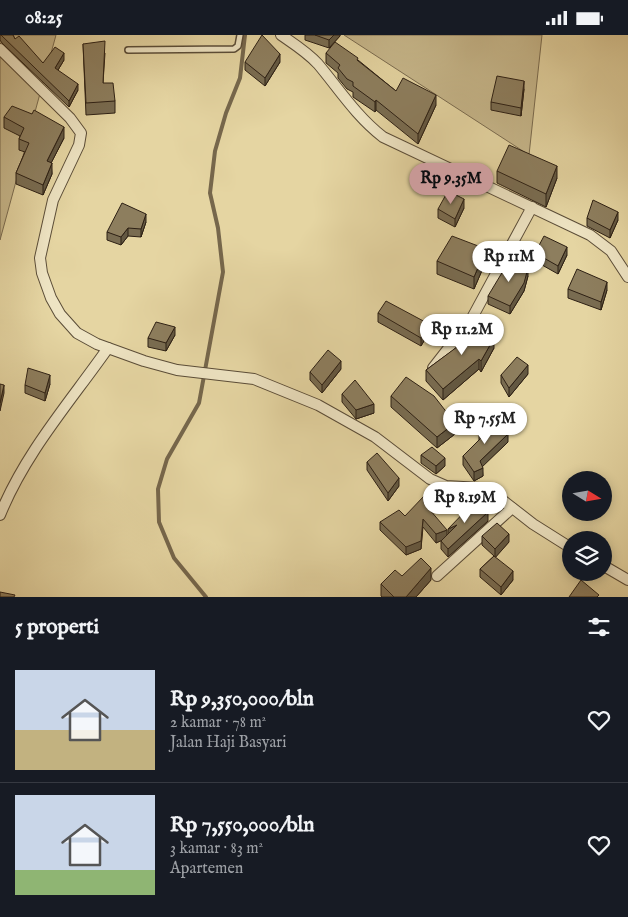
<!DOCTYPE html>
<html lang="id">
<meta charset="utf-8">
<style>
:root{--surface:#171b24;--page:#20242c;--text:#f1f3f6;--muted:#9ea1a6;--line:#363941;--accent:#c59692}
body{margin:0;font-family:"IM FELL English",serif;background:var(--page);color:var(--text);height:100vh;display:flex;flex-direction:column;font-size:19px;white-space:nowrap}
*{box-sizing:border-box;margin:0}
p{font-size:16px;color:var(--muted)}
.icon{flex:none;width:28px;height:28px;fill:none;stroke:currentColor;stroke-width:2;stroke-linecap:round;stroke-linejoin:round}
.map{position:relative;height:562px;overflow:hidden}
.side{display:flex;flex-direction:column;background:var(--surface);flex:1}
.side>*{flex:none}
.needle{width:32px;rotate:101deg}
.buttons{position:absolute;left:562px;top:436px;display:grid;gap:10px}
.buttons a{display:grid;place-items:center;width:50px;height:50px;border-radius:50%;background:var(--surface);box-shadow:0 2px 12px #0003;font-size:25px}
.price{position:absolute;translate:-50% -42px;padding:0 11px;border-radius:18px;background:#fff;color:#222;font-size:16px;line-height:32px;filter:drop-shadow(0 1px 2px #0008)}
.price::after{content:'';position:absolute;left:50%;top:30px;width:15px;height:11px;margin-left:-8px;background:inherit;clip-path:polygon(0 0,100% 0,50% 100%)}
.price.active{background:var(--accent);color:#111}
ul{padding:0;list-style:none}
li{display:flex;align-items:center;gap:15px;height:125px;padding:0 15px}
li+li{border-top:1px solid var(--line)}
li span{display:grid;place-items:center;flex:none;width:140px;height:100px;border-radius:0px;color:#555}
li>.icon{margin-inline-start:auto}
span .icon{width:60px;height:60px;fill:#fffc;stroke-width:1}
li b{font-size:21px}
h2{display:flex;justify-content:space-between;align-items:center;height:60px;padding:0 15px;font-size:21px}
.status{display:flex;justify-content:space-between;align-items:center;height:35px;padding:0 25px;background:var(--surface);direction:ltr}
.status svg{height:14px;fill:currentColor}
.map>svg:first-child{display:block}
</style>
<div class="status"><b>08:25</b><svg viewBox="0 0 49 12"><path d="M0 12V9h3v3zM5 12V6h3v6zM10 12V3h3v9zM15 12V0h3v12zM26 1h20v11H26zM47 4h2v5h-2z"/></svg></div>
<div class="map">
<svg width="628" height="562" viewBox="0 0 628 562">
<rect width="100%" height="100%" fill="#e5d5a2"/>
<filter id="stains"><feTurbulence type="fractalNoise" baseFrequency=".004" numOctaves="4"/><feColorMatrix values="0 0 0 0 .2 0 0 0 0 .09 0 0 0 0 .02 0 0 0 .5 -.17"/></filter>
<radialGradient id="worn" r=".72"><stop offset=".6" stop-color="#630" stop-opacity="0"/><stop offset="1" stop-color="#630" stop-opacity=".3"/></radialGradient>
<!-- green -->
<g fill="#c6b68a" stroke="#7a6b4f">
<polygon points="0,0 56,0 0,205"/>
<polygon points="344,0 542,0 529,120"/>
</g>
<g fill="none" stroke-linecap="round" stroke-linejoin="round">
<!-- stream -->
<polyline stroke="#76674c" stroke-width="4" points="206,562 174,523 159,487 158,454 167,424 199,368 223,237 218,193 210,158 215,116 226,78 240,43 245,0"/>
<!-- lane casing -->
<g stroke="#5b4d38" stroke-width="8">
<polyline id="lane" points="128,15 234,14 238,11 240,0"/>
</g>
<!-- street casing -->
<g stroke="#5b4d38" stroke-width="12">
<g id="street">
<path d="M 281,0 C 294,9 307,17 318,29 C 339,54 356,81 383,102 L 590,200 L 611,216 L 628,242"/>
<polyline points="0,14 70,83 81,98 79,110 53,165 40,223 42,238 51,263 60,279 77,298 97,309 144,326 177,335 254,344 318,370 375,402 430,444 446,451 480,453 492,457 533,489 571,513"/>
<polyline points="433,333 472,283 532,172"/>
<path d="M 0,480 C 25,418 70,367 108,313"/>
<polyline points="604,531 628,545"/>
<polyline points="437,541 512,473"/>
</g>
</g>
<!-- lane -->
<use href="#lane" stroke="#eee4c3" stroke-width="5"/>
<!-- street -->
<use href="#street" stroke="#eee4c3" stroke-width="10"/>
</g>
<!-- wall -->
<g fill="#796c51" stroke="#2d2014">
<polygon points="0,0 13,0 15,4 43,28 64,25 58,35 78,55 69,72 2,8 0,5"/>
<polygon points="305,0 340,0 340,1 329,13 305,5"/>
<polygon points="83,9 105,18 103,48 115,66 115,78 86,80"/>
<polygon points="326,18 358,25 396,56 436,70 418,109 376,75 375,77 353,62 353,57 347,54 338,43 338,38 326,28"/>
<polygon points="245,27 280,27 265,51 245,35"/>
<polygon points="524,54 521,81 491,75 491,67"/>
<polygon points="4,82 64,103 51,128 52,139 43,160 16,149 16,138 25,117 19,115 19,104 20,101 4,93"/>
<polygon points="497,136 557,143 546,172 497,148"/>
<polygon points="464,173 455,192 438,183 438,174"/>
<polygon points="587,183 618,185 610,203 587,191"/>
<polygon points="146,187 141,202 128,201 121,210 107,205 107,197"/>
<polygon points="535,218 567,220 558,239 535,226"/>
<polygon points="437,226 486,226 474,254 437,239"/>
<polygon points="528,241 524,256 510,279 488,269 488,261"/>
<polygon points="568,254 607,255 601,275 568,263"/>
<polygon points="378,278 429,297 421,311 378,287"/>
<polygon points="175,300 166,316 148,312 148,303"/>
<polygon points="463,303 494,313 481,337 479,334 443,365 426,346 426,335 463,308"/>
<polygon points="341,334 322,358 310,345 310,337"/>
<polygon points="528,339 509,362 501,348 501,340"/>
<polygon points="50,349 45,366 25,358 25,350"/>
<polygon points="342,359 374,378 356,384 342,367"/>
<polygon points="391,361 455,399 437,413 391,372"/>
<polygon points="479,399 508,407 482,431 483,441 474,446 463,430 463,421 479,405"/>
<polygon points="421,420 445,431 436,439 421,428"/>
<polygon points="367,427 399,451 388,466 367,435"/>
<polygon points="424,469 447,500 488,486 448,522 441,514 441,506 442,505 436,508 423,492 421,514 406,520 380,495 380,487 405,481"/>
<polygon points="482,501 509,507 495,522 513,545 501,560 480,542 480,534 494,521 482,510"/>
<polygon points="402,541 431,545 416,562 382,562 381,561 381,549"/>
</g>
<!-- shaded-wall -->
<g fill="#635842" stroke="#2d2014">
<polygon points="334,0 340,0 340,1 329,13 329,5"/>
<polygon points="64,18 64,25 55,40 55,33"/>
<polygon points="280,19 280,27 265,51 265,43"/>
<polygon points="524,46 524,54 521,81 521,73"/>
<polygon points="78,49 78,55 69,72 69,66"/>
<polygon points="436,60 436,70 418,109 418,99"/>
<polygon points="376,65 376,75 375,77 375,67"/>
<polygon points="64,92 64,103 47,136 47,126"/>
<polygon points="52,128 52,139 43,160 43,150"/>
<polygon points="557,131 557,143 546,172 546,159"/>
<polygon points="464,164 464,173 455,192 455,184"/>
<polygon points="618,177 618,185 610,203 610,195"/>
<polygon points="146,179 146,187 141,202 141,194"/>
<polygon points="128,193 128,201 121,210 121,202"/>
<polygon points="567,212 567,220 558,239 558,231"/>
<polygon points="486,214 486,226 474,254 474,242"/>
<polygon points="528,233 528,241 524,256 510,279 510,271"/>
<polygon points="607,247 607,255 601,275 601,267"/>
<polygon points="429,289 429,297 421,311 421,303"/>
<polygon points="175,292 175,300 166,316 166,308"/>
<polygon points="494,303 494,313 481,337 481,326"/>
<polygon points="479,324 479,334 443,365 443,354"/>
<polygon points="341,326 341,334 322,358 322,350"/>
<polygon points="528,330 528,339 509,362 509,353"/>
<polygon points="50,340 50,349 45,366 45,358"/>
<polygon points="4,350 4,358 0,376 0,368"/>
<polygon points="374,369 374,378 356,384 356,375"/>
<polygon points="455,388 455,399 437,413 437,402"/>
<polygon points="508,399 508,407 480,434 480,426"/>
<polygon points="445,423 445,431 436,439 436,431"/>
<polygon points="483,433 483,441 474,446 474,437"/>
<polygon points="399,443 399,451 388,466 388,458"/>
<polygon points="488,477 488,486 448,522 448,514"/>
<polygon points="423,484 421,514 406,520 406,512"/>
<polygon points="457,490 448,502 448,494"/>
<polygon points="447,495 447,503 436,508 436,499"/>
<polygon points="509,499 509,507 495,523 495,514"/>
<polygon points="431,533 431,545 416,562 406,562"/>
<polygon points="513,536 513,545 501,560 501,552"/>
</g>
<!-- building -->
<g fill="#8d7e5e" stroke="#2d2014">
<polygon points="1,0 13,0 15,4 19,1 43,28 55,12 64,18 55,33 78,49 69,66"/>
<polygon points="262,0 280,19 265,43 245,27"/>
<polygon points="315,0 334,0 329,5"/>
<polygon points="105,6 103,48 113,48 115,66 86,68 83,9"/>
<polygon points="335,7 358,23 357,25 396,56 403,43 436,60 418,99 376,65 375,67 353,51 353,47 347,44 338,33 340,30 326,18"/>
<polygon points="497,41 524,46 521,73 491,67"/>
<polygon points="12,71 32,79 34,75 64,92 47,126 52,128 43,150 16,138 29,108 19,104 24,93 4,82"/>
<polygon points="509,110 557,131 546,159 497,136"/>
<polygon points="448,156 464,164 455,184 438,174"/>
<polygon points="593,165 618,177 610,195 587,183"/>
<polygon points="122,168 146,179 141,194 128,193 121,202 107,197"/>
<polygon points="452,201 486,214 474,242 437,226"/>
<polygon points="544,201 567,212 558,231 535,218"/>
<polygon points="509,226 528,233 524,248 510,271 488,261"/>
<polygon points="577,234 607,247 601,267 568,254"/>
<polygon points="386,266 429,289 421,303 378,278"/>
<polygon points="156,287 175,292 166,308 148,303"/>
<polygon points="479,287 494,303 481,326 479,324 443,354 426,335 465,306 463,303"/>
<polygon points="328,315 341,326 322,350 310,337"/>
<polygon points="517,322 528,330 509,353 501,340"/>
<polygon points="28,333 50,340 45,358 25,350"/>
<polygon points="406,342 434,361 455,388 437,402 391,361"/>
<polygon points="355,345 374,369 356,375 342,359"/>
<polygon points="0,349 4,350 0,368"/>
<polygon points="496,384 508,399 480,426 483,433 474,437 463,421 481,403 479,399"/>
<polygon points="432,412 445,423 436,431 421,420"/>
<polygon points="377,418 399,443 388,458 367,427"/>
<polygon points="424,461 424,468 447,495 436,499 423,484 421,506 406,512 380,487 399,475 405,481"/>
<polygon points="476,465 488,477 448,514 441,506 457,490 448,494"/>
<polygon points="497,488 509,499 495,514 482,501"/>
<polygon points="494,521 513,536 501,552 480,534"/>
<polygon points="421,523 431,533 406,562 394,562 381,549 395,535 402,541"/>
<polygon points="581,545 599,560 597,562 569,562"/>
<polygon points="0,557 15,560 14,562 0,562"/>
</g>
<rect width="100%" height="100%" filter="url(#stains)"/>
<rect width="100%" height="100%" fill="url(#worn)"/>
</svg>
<div class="buttons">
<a><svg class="needle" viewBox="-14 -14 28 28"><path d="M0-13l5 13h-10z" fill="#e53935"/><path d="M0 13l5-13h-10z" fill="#9ea1a6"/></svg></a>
<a><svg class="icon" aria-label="layers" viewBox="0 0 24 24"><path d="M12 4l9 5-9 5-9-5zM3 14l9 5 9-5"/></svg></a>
</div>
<b class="price active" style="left:451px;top:170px">Rp 9.35M</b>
<b class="price" style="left:509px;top:248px">Rp 11M</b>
<b class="price" style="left:462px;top:321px">Rp 11.2M</b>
<b class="price" style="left:485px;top:410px">Rp 7.55M</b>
<b class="price" style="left:465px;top:489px">Rp 8.19M</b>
</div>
<section class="side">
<h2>5 properti<svg class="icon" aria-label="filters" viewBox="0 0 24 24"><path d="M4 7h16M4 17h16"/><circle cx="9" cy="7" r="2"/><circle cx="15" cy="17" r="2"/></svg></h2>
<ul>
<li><span style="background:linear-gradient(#c9d6e8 60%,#c2b280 0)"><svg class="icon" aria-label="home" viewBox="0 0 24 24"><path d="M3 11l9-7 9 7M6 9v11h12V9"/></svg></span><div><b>Rp 9,350,000/bln</b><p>2 kamar · 78 m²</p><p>Jalan Haji Basyari</p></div><svg class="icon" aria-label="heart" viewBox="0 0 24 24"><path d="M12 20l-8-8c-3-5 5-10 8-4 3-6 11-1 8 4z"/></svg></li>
<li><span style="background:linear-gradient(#c9d6e8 75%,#8fb573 0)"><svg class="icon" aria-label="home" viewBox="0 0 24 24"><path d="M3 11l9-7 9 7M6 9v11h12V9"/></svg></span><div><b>Rp 7,550,000/bln</b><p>3 kamar · 83 m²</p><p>Apartemen</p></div><svg class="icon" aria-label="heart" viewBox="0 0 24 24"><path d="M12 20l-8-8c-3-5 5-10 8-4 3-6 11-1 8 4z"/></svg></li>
</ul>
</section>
